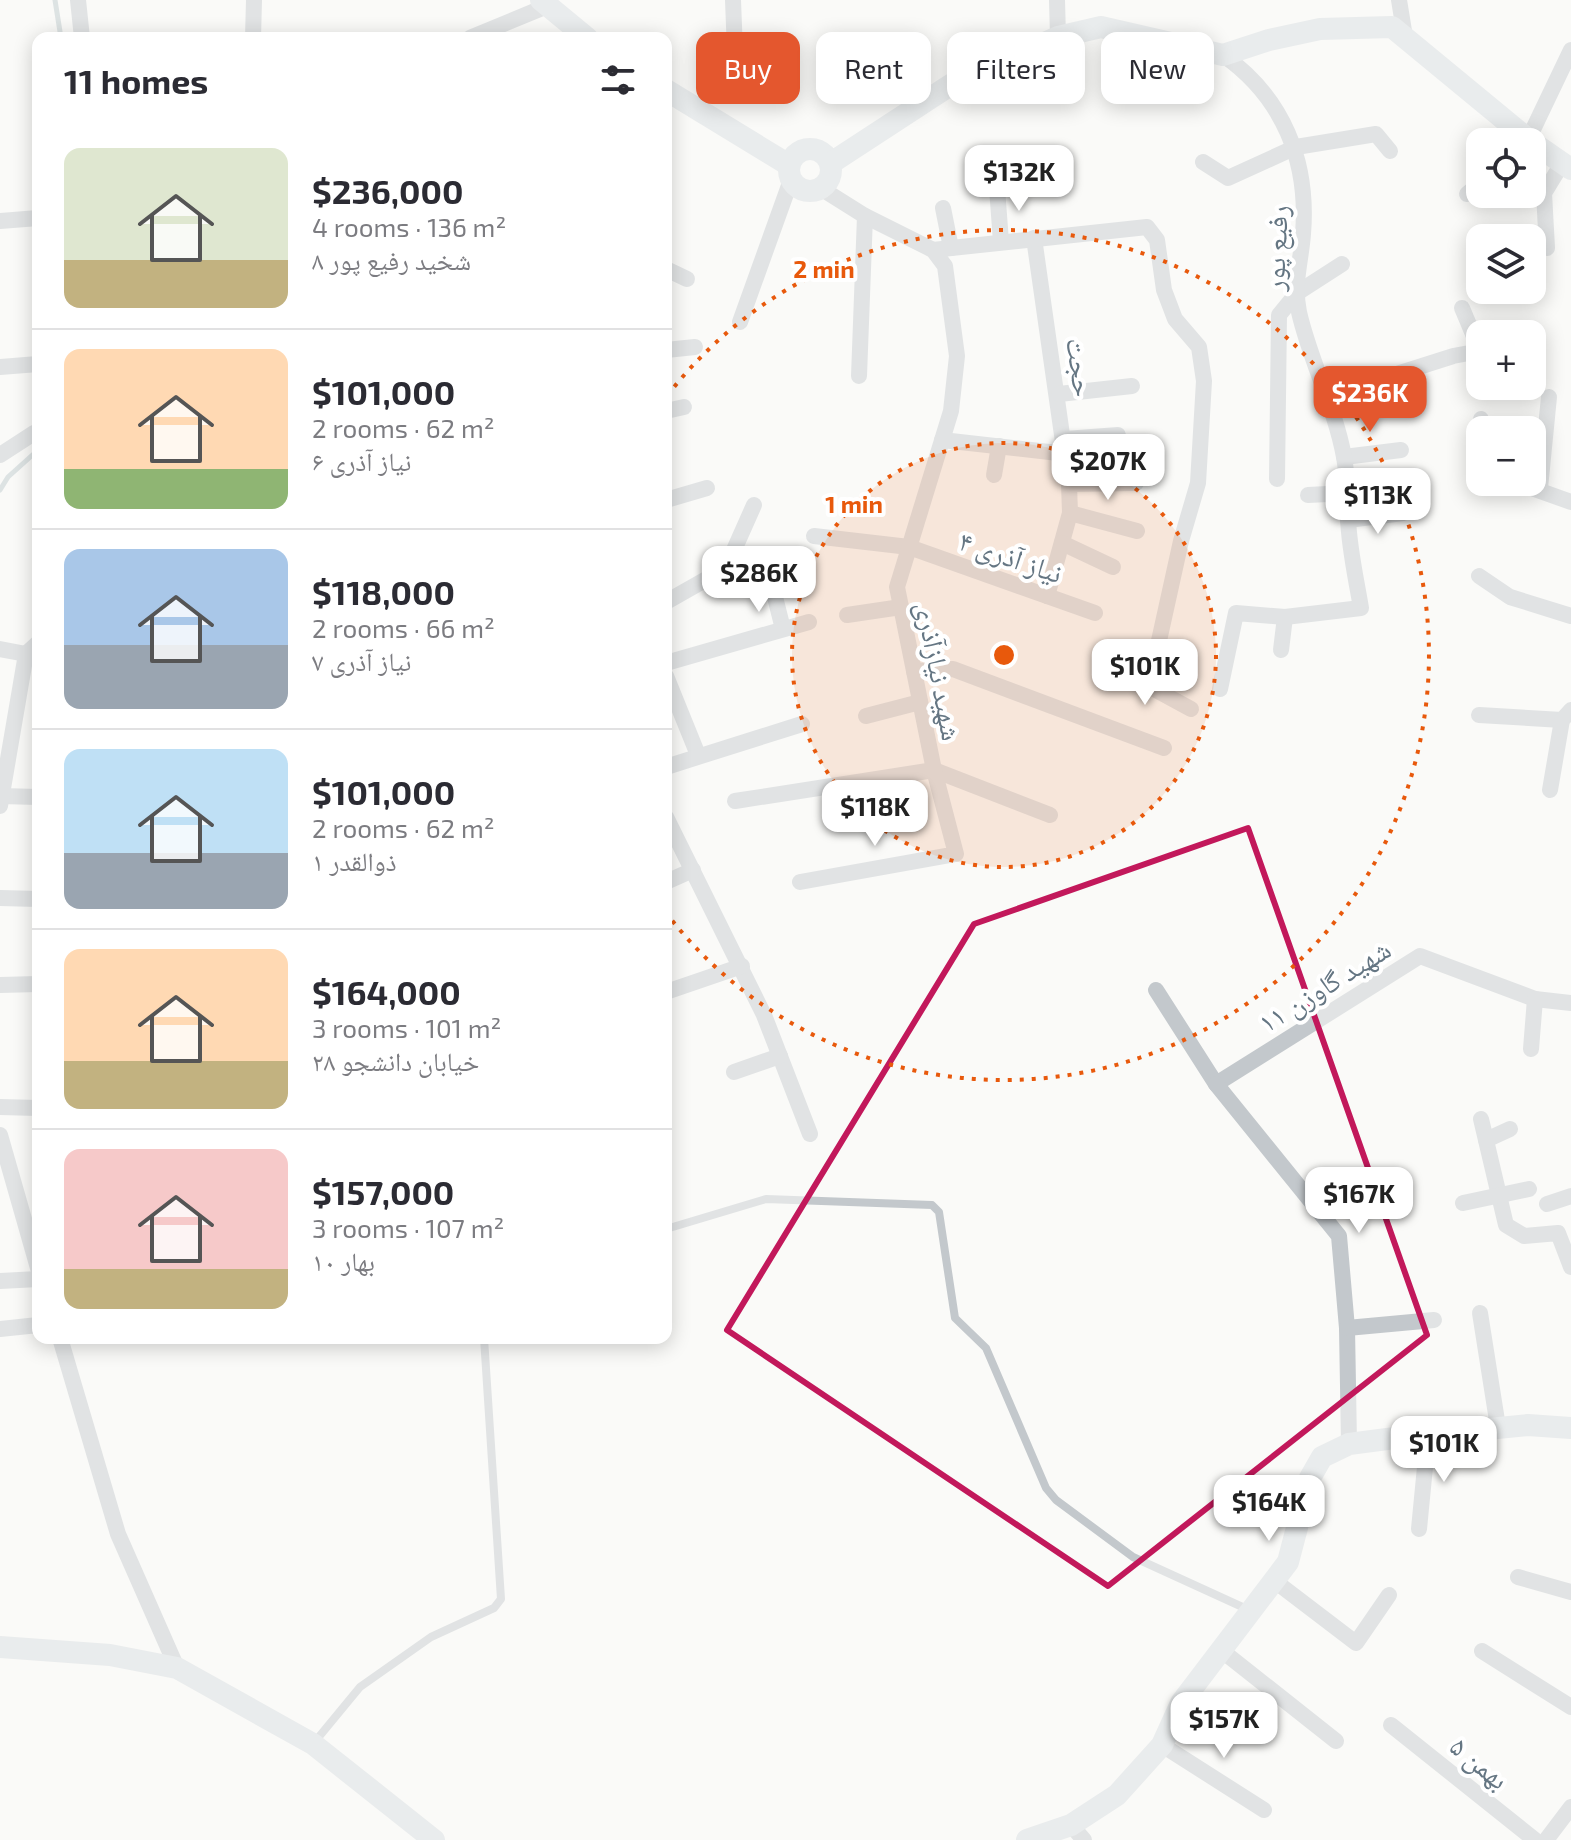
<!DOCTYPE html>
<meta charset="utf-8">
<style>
:root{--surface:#fff;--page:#f7f7f7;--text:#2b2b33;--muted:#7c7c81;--line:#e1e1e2;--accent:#e4572e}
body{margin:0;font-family:"Exo 2","Noto Naskh Arabic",sans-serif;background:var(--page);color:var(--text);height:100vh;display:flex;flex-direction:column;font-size:30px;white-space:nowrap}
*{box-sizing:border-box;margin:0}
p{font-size:26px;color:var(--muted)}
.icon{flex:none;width:44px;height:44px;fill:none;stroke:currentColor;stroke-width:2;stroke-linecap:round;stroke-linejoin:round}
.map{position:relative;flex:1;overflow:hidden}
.side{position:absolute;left:32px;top:32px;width:640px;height:1312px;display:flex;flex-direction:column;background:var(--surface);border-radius:16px;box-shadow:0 4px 20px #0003}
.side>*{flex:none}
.top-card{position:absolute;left:696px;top:32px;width:754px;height:72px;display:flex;gap:16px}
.fabs{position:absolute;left:1466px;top:128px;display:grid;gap:16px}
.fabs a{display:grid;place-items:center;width:80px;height:80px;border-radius:16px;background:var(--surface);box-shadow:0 4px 20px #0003;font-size:40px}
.price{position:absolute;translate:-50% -68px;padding:0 18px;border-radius:16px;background:#fff;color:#222;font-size:26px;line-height:52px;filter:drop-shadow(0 2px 4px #0008)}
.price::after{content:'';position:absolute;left:50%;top:48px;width:24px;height:18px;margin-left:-12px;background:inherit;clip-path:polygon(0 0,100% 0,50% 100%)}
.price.active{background:var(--accent);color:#fff}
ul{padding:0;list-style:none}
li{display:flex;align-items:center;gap:24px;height:200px;padding:0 32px}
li+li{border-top:2px solid var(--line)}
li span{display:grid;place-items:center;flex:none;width:224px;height:160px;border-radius:16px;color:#555}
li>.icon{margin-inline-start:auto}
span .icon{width:96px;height:96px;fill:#fffc;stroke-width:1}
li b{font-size:34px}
h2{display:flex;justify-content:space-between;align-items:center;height:96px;padding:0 32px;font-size:34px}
.tag{padding:0 28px;border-radius:16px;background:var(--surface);box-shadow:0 4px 20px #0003;font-size:28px;line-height:72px}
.tag.active{background:var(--accent);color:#fff}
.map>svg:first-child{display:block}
</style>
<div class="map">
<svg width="1571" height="1840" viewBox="0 0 1571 1840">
<rect width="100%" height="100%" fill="#fafaf8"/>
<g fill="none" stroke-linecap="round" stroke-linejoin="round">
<!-- stream -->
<g stroke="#bbc7cb" stroke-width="5">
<polyline points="55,0 61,38"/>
<polyline points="0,490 8,477 38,450"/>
</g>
<!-- lane -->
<g stroke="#c3c8cc" stroke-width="8">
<polyline points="666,1229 766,1199 932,1205 939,1212 955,1318 986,1348 1046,1488 1056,1500 1133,1557 1249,1610"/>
<polyline points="313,1744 360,1687 431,1637 494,1608 501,1599 484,1338"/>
</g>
<!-- street -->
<g stroke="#c3c8cc" stroke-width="16">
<polyline points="78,0 82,38"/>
<polyline points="733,0 735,52"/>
<polyline points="1057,0 1058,37"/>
<polyline points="1399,0 1405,37"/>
<polyline points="253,38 254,0"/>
<polyline points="470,38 547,6"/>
<polyline points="1527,142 1571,50"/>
<polyline points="1203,162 1228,178 1296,147 1376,134 1390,151"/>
<polyline points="997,188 1001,242"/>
<polyline points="1467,194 1480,183"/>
<polyline points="943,208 951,248"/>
<polyline points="0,221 38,218"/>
<polyline points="1034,238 1069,484 1070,513 1047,596"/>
<polyline points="1547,248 1544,193 1563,162"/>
<polyline points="933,250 1147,227 1157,240 1164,290 1175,319 1199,347 1204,381 1198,483 1181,541 1149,686"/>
<polyline points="666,269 687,279"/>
<polyline points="740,322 791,180"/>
<polyline points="666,350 695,347"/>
<polyline points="0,367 38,364"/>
<polyline points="859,376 865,216"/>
<polyline points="1059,394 1132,386"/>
<polyline points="1327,396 1453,356 1480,351 1462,308"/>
<polyline points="666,411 684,407"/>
<polyline points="1065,439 1118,435"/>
<polyline points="942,440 1067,454"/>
<polyline points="0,455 34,433"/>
<polyline points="1344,457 1401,450"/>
<polyline points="1480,473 1474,472 1481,419"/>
<polyline points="994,475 999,446"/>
<polyline points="1277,479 1279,315 1297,293 1342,264"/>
<polyline points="1515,482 1571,502"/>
<polyline points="1069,484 1136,483"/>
<polyline points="1540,488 1549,397"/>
<polyline points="1308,495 1347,493"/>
<polyline points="666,500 707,488"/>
<polyline points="1070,513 1137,531"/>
<polyline points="1348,520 1403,513"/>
<polyline points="814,536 909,547 1095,613"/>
<polyline points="1062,543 1113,567"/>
<polyline points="1479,576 1510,597 1571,616"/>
<polyline points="773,589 783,629"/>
<polyline points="666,602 726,568 754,505"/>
<polyline points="847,615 901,607"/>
<polyline points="0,649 26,654"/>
<polyline points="1281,650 1285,617"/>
<polyline points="666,663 809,622"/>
<polyline points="1119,670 1191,709"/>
<polyline points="914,671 953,669 1164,748"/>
<polyline points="666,676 698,755"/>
<path d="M 1220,689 L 1236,613 L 1285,617 L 1361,608 C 1356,578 1349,548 1348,518 C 1346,497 1348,477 1344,457 C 1335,407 1310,361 1299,312 C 1293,283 1301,262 1303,234 C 1309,161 1283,97 1223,55"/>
<polyline points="1479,715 1562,720"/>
<polyline points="866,716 920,702"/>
<polyline points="666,767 802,724"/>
<polyline points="1550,790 1562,720 1571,710"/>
<polyline points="1,796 38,797"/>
<polyline points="735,801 934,770 1050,815"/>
<polyline points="0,806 26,654 38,643"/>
<polyline points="666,817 764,1015 810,1134"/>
<polyline points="666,882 693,870"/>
<polyline points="800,882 956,854 934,770 897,587 951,411 957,356 945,266 933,250 865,216 822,189"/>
<polyline points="0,898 38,899"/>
<polyline points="0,985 38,984"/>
<polyline points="1156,990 1216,1084 1420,956 1535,999 1571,1003"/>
<polyline points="666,992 742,966"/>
<polyline points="1531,1049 1535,999"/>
<polyline points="734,1072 780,1056"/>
<polyline points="1216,1084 1339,1236 1347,1328 1349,1444"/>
<polyline points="0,1107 38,1108"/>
<polyline points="1481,1119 1506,1225 1524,1236 1558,1233 1571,1267"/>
<polyline points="0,1135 38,1268"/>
<polyline points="1486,1140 1510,1129"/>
<polyline points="1463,1203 1529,1189"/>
<polyline points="1547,1204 1571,1196"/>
<polyline points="0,1281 38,1279"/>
<polyline points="1480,1313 1498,1427"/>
<polyline points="1347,1328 1434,1320"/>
<polyline points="0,1329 38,1325"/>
<polyline points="60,1338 118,1534 177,1668"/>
<polyline points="1419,1529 1428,1436"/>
<polyline points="1518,1577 1571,1592"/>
<polyline points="1276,1582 1356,1643 1389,1595"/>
<polyline points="1221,1650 1336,1741"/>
<polyline points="1482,1651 1571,1707"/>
<polyline points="1391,1725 1535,1840"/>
<polyline points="1162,1745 1264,1810"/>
<polyline points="1071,1825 1084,1840"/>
<polyline points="1546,1840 1571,1807"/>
</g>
<!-- secondary -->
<g stroke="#d6dbdf" stroke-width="22">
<polyline points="541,0 587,38"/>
<polyline points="666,90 789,165"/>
<circle cx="810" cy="170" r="21"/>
<polyline points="831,163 952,84 1058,37 1101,27 1223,55 1269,40 1320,29 1392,27 1529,140 1571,169"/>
<polyline points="0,1647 110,1655 177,1668 313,1744 434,1840"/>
<polyline points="1027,1840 1071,1825 1117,1795 1162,1745 1181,1703 1288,1562 1310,1478 1322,1457 1349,1444 1387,1439 1528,1425 1571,1428"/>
</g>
</g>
<!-- marked area -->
<path d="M0 0H1571V1840H0ZM 1248,828 L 1427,1335 L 1108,1586 L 727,1330 L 974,924 Z" fill="#fafaf8" fill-opacity=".55" fill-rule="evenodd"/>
<path fill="none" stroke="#c2185b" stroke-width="6" stroke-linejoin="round" d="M 1248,828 L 1427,1335 L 1108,1586 L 727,1330 L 974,924 Z"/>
<!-- distance rings -->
<circle cx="1004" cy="655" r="212" fill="#e8590c" fill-opacity=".12"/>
<g fill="none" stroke="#e8590c" stroke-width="4" stroke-dasharray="4 8">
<circle cx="1004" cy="655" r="212"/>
<path d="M667 396A425 425 0 1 1 667 914"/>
</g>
<g text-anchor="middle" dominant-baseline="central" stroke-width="8" stroke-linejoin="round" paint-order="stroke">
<!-- street labels -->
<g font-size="28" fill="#657683" stroke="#fff">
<text transform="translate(1275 248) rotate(-87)">رفیع پور</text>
<text transform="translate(1081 367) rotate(82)">حجت</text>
<text transform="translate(1011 556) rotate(19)">نیاز آذری ۴</text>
<text transform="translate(940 671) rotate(79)">شهید نیازآذری</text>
<text transform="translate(1324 985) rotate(-32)">شهید گاوزن ۱۱</text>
<text transform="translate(1480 1762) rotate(39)">بهمن ۵</text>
</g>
</g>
<circle cx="1004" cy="655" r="12" fill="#e8590c" stroke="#fff" stroke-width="4"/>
<g font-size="24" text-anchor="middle" font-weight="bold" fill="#e8590c" stroke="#fff" stroke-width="8" stroke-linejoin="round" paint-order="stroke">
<text x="824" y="278">2 min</text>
<text x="854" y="513">1 min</text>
</g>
</svg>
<div class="fabs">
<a><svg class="icon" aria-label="locate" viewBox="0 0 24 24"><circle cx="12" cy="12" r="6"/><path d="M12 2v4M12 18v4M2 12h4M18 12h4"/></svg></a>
<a><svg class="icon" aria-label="layers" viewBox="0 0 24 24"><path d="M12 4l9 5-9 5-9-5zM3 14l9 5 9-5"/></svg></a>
<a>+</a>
<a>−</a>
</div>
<b class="price" style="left:1019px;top:213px">$132K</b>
<b class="price active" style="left:1370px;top:434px">$236K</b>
<b class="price" style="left:1108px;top:502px">$207K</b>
<b class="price" style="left:1378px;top:536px">$113K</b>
<b class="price" style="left:759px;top:614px">$286K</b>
<b class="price" style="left:1145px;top:707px">$101K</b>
<b class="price" style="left:875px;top:848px">$118K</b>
<b class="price" style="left:1359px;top:1235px">$167K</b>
<b class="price" style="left:1444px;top:1484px">$101K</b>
<b class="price" style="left:1269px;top:1543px">$164K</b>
<b class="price" style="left:1224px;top:1760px">$157K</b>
<div class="top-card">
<a class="tag active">Buy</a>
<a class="tag">Rent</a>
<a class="tag">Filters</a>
<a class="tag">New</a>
</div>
<section class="side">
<h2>11 homes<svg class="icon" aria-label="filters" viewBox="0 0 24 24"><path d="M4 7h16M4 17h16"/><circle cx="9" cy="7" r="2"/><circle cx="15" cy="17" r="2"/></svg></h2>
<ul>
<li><span style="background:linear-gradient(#dfe7d0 70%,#c2b280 0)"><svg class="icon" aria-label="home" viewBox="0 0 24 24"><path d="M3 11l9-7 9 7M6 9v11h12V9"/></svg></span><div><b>$236,000</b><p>4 rooms · 136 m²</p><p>شخید رفیع پور ۸</p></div></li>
<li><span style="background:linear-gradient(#ffd9b3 75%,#8fb573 0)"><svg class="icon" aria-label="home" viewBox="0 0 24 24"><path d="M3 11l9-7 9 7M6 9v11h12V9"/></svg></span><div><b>$101,000</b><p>2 rooms · 62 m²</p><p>نیاز آذری ۶</p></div></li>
<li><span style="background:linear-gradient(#a9c7e8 60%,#9aa5b1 0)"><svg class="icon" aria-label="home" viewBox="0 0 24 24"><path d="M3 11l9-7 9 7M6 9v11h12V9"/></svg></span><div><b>$118,000</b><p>2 rooms · 66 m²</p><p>نیاز آذری ۷</p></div></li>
<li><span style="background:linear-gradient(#bfe0f5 65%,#9aa5b1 0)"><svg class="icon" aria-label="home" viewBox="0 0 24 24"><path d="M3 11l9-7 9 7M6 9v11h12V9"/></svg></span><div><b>$101,000</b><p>2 rooms · 62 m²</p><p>ذوالقدر ۱</p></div></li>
<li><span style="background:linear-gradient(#ffd9b3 70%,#c2b280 0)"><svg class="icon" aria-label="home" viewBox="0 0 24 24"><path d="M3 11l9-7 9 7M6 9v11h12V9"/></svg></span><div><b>$164,000</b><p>3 rooms · 101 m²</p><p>خیابان دانشجو ۲۸</p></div></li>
<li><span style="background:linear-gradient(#f6c9c9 75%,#c2b280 0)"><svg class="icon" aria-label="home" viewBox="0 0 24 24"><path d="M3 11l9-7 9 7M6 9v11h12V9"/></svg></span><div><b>$157,000</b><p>3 rooms · 107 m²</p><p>بهار ۱۰</p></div></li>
</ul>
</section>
</div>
